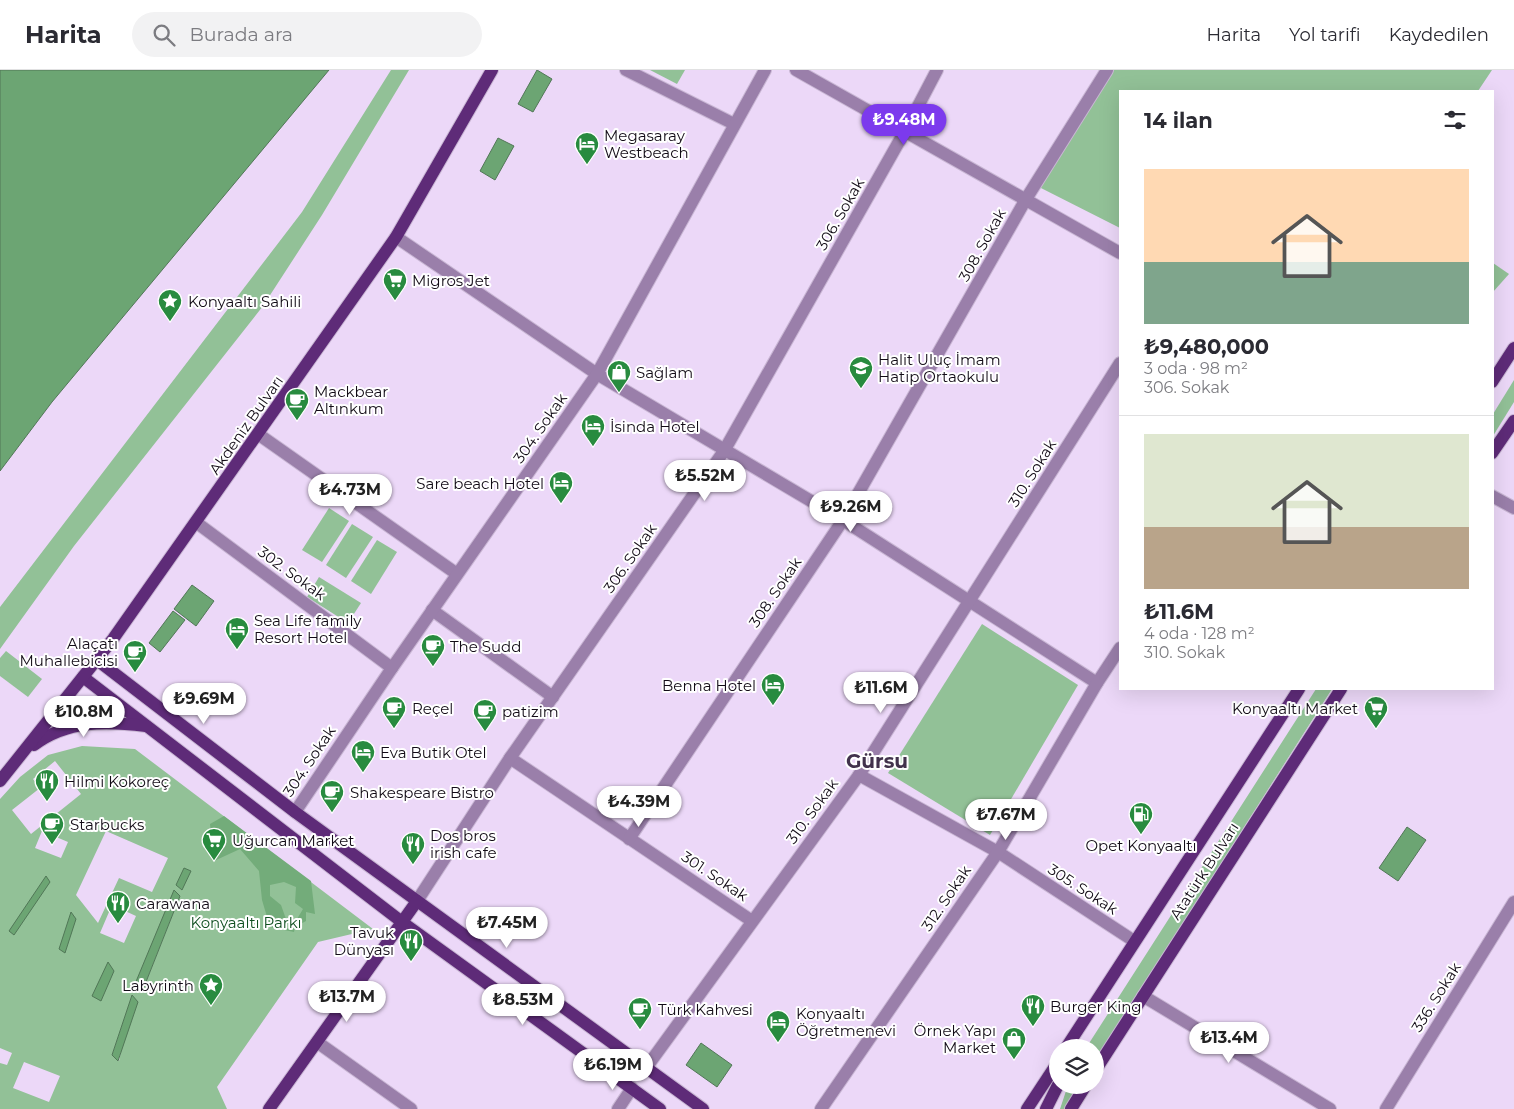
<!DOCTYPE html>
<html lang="tr">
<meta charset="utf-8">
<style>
:root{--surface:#fff;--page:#f2f2f3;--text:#2b2b33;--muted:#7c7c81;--line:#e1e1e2;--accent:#7c3aed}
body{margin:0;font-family:Montserrat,sans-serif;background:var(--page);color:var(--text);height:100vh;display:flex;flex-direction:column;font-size:19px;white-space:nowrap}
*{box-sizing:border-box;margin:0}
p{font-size:16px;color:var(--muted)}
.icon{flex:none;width:28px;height:28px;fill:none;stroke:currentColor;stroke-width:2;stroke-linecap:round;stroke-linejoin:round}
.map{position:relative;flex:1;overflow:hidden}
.sheet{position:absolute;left:1119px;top:20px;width:375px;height:600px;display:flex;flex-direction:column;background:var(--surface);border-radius:0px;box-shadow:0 5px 20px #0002}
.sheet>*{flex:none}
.buttons{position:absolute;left:1049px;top:969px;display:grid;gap:10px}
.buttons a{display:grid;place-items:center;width:55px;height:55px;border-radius:50%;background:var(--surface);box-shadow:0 5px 20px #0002;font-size:25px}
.price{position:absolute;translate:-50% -42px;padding:0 11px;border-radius:18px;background:#fff;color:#222;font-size:16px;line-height:32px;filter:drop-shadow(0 1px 2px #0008)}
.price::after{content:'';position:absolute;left:50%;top:30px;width:15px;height:11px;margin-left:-8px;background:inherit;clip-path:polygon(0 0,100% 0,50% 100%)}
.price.active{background:var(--accent);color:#fff}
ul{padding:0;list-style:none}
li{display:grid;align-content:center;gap:10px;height:265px;padding:0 25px}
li+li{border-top:1px solid var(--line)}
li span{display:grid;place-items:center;height:155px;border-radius:0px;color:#555}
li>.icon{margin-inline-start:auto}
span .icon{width:90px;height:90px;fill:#fffc;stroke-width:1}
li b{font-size:21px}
h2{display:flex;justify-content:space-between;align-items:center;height:60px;padding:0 25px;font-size:21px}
header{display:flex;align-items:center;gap:30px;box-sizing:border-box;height:70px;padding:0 25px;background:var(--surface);border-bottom:1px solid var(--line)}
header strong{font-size:24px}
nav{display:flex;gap:28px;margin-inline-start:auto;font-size:18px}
.search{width:350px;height:45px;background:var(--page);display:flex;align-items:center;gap:12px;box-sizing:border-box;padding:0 18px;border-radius:28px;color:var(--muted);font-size:19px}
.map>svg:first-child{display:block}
</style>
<header>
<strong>Harita</strong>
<div class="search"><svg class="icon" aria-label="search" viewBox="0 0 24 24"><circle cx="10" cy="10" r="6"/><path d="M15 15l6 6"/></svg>Burada ara</div>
<nav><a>Harita</a><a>Yol tarifi</a><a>Kaydedilen</a></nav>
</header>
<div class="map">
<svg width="1514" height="1039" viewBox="0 0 1514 1039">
<rect width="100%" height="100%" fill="#ecd8f8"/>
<!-- green -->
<g fill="#92c197" fill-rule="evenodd">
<polygon points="391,0 409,0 322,145 263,236 74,476 0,579 0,537 302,142"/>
<polygon points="650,0 685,0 677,14"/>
<polygon points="1107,0 1492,0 1478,21 1120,21 1120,158 1035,115"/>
<polygon points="1493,193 1509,204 1493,222"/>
<polygon points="1514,310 1514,332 1493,366 1493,344"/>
<polygon points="329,438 349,451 322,492 302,480"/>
<polygon points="352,454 373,467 346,508 326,495"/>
<polygon points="377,470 397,482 371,524 351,511"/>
<polygon points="319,507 361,533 348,553 307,527"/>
<polygon points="982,554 1078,615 990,765 888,703"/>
<polygon points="6,581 42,609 28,627 0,606 0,588"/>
<polygon points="1316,619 1332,619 1095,991 1095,978 1086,978"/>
<path d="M 82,676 L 135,679 L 373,859 L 318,872 L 217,1017 L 227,1039 L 0,1039 L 0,993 L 7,995 L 12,983 L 0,978 L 0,729 L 20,707 L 48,685 ZM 55,691 L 81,724 L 31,764 L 12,740 L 40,718 L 33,709 ZM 42,761 L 68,772 L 61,788 L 35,778 ZM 106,761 L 168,788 L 152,822 L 119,808 L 98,853 L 76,825 ZM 174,821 L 180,826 L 142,922 ZM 112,835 L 136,846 L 124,873 L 100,863 ZM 133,925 L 119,991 L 118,991 L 112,985 ZM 24,992 L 60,1006 L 49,1032 L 13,1018 Z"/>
<polygon points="1068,1015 1080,1015 1064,1039 1060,1039"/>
</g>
<!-- forest -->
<path fill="#73ac7a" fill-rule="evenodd" d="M 224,746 L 311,811 L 315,844 L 306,842 L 306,851 L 295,857 L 294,862 L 270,857 L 262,830 L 259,801 L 240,779 L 214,791 L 210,754 ZM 284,812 L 296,817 L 295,833 L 303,839 L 294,854 L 286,849 L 281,835 L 270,826 L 270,815 Z"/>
<!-- water -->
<g fill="#6ca573" stroke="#517757">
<polygon points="0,0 329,0 52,332 0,401"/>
<polygon points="537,0 552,9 533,42 518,34"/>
<polygon points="498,68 514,76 495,110 480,101"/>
<polygon points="192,515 214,531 196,556 174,539"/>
<polygon points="173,541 185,550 160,582 149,573"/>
<polygon points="1407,757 1426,770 1398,811 1379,798"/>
<polygon points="184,798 191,801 182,820 176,815"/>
<polygon points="46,806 50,812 14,865 9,861"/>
<polygon points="174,820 180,826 142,922 135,914"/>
<polygon points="71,842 76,849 65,883 59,879"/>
<polygon points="108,892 114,901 101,931 92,926"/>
<polygon points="132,925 138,932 118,991 112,985"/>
<polygon points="701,973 732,995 717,1017 686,995"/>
</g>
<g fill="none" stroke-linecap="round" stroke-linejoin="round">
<!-- minor casing -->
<g stroke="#c9b7d4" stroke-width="14">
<g id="minor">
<polyline points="626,0 734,54"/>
<polyline points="796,0 1120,183"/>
<polyline points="396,167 597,304 843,450 1097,613"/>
<polyline points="258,364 457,504"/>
<polyline points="1492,426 1514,438"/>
<polyline points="197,453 392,598"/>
<polyline points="432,540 553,627"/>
<polyline points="510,688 752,851"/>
<polyline points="859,705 998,782 1134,871"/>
<polyline points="295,742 392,598 597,304 765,0"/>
<polyline points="629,769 843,450 1026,129 1107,0"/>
<polyline points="417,831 510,688 724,381 905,61 937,0"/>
<polyline points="1143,926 1330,1039"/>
<polyline points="317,972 411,1039"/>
<polyline points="646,998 859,705 1120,293"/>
<polyline points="618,1039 632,1018"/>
<polyline points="821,1039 998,782 1097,613 1120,578"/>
<polyline points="1386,1039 1514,832"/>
</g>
</g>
<!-- major casing -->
<g stroke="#c9b7d4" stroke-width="14">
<g id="major">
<polyline points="1492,312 1514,278"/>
<polyline points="1492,383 1514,351"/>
<polyline points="97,590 295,742 703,1039"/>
<polyline points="83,607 402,852 660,1039"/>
<path d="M 34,675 C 67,650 106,651 146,656"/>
<polyline points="0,711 113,569 396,167 492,0"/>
<polyline points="1066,978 1299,619"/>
<polyline points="1095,1001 1341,619"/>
<polyline points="269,1039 417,831"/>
<polyline points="1027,1039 1058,992"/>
<polyline points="1046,1039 1058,1015"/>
<polyline points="1071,1039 1086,1015"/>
</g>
</g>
<!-- minor -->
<use href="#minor" stroke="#9a7faa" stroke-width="12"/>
<!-- major -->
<use href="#major" stroke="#5e2b78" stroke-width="12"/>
</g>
<!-- icons -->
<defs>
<g id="hotel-pin" transform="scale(1.25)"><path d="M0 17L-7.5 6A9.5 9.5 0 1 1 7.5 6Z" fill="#288b3f" stroke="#fff"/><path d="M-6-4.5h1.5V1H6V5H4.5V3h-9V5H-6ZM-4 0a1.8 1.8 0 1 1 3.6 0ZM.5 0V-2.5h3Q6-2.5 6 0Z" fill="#fff"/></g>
<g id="supermarket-pin" transform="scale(1.25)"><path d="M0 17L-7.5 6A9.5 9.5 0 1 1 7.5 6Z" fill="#288b3f" stroke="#fff"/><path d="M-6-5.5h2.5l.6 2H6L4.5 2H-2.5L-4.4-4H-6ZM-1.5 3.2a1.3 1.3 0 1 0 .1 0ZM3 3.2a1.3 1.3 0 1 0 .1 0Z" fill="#fff"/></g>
<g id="sight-pin" transform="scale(1.25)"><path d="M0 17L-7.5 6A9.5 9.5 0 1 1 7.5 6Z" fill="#288b3f" stroke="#fff"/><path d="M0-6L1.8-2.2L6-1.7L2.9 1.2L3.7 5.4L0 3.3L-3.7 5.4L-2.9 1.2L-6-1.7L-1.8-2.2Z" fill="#fff"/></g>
<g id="school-pin" transform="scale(1.25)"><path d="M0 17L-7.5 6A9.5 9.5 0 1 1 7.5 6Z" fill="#288b3f" stroke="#fff"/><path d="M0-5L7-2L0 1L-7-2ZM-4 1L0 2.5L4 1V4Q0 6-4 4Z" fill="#fff"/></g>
<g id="shop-pin" transform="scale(1.25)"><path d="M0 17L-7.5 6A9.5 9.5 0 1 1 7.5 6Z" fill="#288b3f" stroke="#fff"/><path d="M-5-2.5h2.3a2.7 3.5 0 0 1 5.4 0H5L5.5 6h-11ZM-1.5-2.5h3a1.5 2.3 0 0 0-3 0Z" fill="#fff"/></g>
<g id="cafe-pin" transform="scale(1.25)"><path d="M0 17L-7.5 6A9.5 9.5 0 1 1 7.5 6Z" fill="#288b3f" stroke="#fff"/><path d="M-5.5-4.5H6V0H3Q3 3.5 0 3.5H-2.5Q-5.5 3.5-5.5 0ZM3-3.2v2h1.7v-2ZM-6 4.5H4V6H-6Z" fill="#fff"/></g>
<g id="restaurant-pin" transform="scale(1.25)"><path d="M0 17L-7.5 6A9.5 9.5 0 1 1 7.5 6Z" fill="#288b3f" stroke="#fff"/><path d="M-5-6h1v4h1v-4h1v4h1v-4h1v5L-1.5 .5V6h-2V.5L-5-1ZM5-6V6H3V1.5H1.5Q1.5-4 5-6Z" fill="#fff"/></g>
<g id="fuel-pin" transform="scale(1.25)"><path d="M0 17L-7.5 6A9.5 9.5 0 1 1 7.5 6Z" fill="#288b3f" stroke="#fff"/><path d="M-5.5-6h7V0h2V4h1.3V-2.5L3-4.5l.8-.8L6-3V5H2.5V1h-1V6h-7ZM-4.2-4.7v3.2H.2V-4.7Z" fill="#fff"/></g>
</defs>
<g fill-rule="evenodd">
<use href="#hotel-pin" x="587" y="74"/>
<use href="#supermarket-pin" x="395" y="210"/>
<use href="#sight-pin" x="170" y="231"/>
<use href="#school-pin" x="861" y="298"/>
<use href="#shop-pin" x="619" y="302"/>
<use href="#cafe-pin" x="297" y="330"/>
<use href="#hotel-pin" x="593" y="356"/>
<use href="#hotel-pin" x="561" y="413"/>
<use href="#hotel-pin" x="237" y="559"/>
<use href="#cafe-pin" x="433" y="576"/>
<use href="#cafe-pin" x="135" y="582"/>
<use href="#hotel-pin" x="773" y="615"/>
<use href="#cafe-pin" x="394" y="638"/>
<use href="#supermarket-pin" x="1376" y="638"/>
<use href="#cafe-pin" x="485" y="641"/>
<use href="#hotel-pin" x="363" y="682"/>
<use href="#restaurant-pin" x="47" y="711"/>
<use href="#cafe-pin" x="332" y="722"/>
<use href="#fuel-pin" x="1141" y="744"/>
<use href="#cafe-pin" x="52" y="754"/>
<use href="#supermarket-pin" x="214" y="770"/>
<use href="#restaurant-pin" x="413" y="774"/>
<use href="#restaurant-pin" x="118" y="833"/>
<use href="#restaurant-pin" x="411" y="871"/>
<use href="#sight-pin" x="211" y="915"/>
<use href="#restaurant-pin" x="1033" y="936"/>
<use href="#cafe-pin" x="640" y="939"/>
<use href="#hotel-pin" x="778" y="952"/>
<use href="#shop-pin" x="1014" y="969"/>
</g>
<g text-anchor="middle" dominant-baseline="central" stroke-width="4" stroke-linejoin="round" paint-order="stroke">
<!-- poi labels -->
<g font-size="15" fill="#120b16" stroke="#fff" text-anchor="start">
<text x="604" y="65">Megasaray<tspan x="604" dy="17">Westbeach</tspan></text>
<text x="412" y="210">Migros Jet</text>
<text x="188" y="231">Konyaaltı Sahili</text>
<text x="878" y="289">Halit Uluç İmam<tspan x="878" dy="17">Hatip Ortaokulu</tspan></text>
<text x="636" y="302">Sağlam</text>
<text x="314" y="321">Mackbear<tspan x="314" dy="17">Altınkum</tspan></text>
<text x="610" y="356">İsinda Hotel</text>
<text x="544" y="413" text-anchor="end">Sare beach Hotel</text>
<text x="254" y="550">Sea Life family<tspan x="254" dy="17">Resort Hotel</tspan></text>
<text x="118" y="573" text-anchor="end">Alaçatı<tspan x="118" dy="17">Muhallebicisi</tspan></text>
<text x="450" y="576">The Sudd</text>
<text x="756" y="615" text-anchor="end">Benna Hotel</text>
<text x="412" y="638">Reçel</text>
<text x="1358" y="638" text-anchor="end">Konyaaltı Market</text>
<text x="502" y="641">patizim</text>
<text x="380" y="682">Eva Butik Otel</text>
<text x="64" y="711">Hilmi Kokoreç</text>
<text x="350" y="722">Shakespeare Bistro</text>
<text x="70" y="754">Starbucks</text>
<text x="430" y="765">Dos bros<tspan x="430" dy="17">irish cafe</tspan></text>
<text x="232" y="770">Uğurcan Market</text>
<text x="1141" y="775" text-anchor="middle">Opet Konyaaltı</text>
<text x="136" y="833">Carawana</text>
<text x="394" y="862" text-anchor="end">Tavuk<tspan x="394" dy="17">Dünyası</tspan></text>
<text x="194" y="915" text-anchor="end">Labyrinth</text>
<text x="1050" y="936">Burger King</text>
<text x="658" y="939">Türk Kahvesi</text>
<text x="796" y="943">Konyaaltı<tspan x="796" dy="17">Öğretmenevi</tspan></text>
<text x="996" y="960" text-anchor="end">Örnek Yapı<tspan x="996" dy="17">Market</tspan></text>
</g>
<!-- street labels -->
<g font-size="15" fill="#120b16" stroke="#fff">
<text transform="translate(840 144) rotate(-60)">306. Sokak</text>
<text transform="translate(982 175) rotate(-61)">308. Sokak</text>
<text transform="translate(246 355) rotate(-55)">Akdeniz Bulvarı</text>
<text transform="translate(540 358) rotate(-55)">304. Sokak</text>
<text transform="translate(1032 403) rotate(-58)">310. Sokak</text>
<text transform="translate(630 488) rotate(-55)">306. Sokak</text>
<text transform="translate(292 503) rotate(36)">302. Sokak</text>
<text transform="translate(775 522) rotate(-56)">308. Sokak</text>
<text transform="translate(309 691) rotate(-56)">304. Sokak</text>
<text transform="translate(812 741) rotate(-54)">310. Sokak</text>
<text transform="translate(1204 801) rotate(-57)">Atatürk Bulvarı</text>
<text transform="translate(715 806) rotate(34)">301. Sokak</text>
<text transform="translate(1083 819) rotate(33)">305. Sokak</text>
<text transform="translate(946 828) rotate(-56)">312. Sokak</text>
<text transform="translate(1436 927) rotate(-58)">336. Sokak</text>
</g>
<!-- park labels -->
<g font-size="15" fill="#104f20" stroke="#fff">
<text x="246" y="852">Konyaaltı Parkı</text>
</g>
<!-- district labels -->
<g font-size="20" font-weight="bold" fill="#42324c" stroke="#fff">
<text x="877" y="691">Gürsu</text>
</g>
</g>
</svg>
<div class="buttons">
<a><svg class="icon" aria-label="layers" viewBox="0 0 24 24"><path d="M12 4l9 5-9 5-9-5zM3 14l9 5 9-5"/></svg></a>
</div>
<b class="price active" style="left:904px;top:76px">₺9.48M</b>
<b class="price" style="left:705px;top:432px">₺5.52M</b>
<b class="price" style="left:350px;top:446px">₺4.73M</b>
<b class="price" style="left:851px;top:463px">₺9.26M</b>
<b class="price" style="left:881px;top:644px">₺11.6M</b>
<b class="price" style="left:204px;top:655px">₺9.69M</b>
<b class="price" style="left:84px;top:668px">₺10.8M</b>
<b class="price" style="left:639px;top:758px">₺4.39M</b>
<b class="price" style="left:1006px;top:771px">₺7.67M</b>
<b class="price" style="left:507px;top:879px">₺7.45M</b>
<b class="price" style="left:347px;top:953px">₺13.7M</b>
<b class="price" style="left:523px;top:956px">₺8.53M</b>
<b class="price" style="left:1229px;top:994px">₺13.4M</b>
<b class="price" style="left:613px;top:1021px">₺6.19M</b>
<section class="sheet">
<h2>14 ilan<svg class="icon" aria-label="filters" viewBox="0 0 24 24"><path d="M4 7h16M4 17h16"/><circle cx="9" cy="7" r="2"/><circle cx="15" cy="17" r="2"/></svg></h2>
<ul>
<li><span style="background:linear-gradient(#ffd9b3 60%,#7fa58c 0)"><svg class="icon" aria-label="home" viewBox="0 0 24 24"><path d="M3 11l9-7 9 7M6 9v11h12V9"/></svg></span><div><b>₺9,480,000</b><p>3 oda · 98 m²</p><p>306. Sokak</p></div></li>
<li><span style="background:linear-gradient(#dfe7d0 60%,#b9a48a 0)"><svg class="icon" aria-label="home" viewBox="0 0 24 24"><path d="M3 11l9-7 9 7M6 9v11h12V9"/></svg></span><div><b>₺11.6M</b><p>4 oda · 128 m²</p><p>310. Sokak</p></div></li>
</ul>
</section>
</div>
